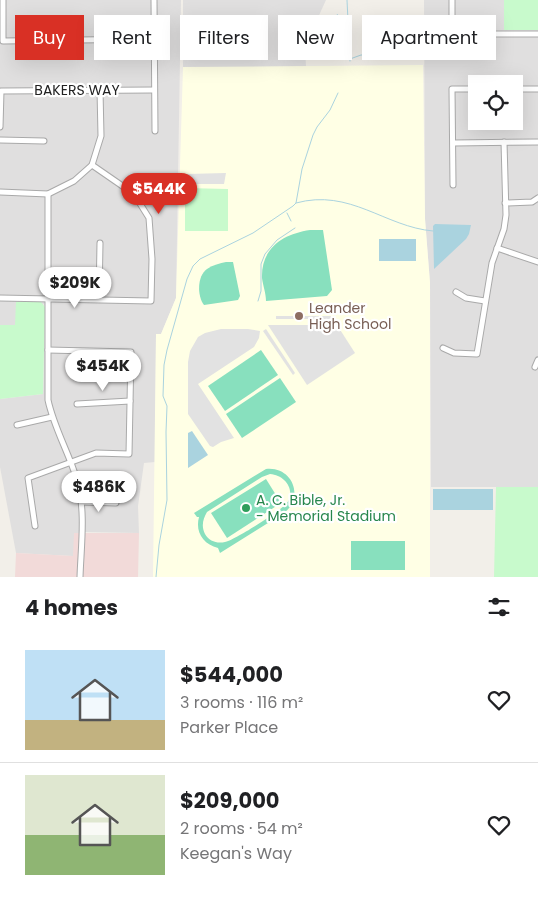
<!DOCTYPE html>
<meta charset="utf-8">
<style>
:root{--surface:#fff;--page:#f6f6f6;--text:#202124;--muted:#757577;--line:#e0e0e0;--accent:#d93025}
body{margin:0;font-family:Poppins,sans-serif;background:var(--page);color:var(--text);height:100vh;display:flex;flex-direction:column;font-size:19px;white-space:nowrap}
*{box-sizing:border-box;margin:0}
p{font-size:16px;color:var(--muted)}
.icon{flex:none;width:28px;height:28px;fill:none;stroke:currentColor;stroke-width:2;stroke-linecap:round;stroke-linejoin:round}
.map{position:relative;height:577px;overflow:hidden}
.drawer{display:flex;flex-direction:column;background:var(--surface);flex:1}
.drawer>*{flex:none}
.top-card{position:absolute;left:15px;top:15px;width:509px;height:45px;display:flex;gap:10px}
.tools{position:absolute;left:468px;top:75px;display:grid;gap:10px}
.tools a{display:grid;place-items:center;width:55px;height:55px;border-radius:0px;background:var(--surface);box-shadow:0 5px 20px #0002;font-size:25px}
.price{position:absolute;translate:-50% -42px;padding:0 11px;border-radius:18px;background:#fff;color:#222;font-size:16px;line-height:32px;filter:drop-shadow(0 1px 2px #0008)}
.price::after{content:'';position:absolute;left:50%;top:30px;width:15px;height:11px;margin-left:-8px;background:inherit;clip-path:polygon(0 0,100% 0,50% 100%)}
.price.selected{background:var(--accent);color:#fff}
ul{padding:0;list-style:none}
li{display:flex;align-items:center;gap:15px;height:125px;padding:0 25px}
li+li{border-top:1px solid var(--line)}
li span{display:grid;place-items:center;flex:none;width:140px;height:100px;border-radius:0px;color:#555}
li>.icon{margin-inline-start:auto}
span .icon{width:60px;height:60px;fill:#fffc;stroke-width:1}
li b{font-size:21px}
h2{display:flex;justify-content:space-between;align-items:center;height:60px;padding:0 25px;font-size:21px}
.chip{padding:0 18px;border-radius:0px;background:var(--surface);box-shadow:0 5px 20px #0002;font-size:18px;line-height:45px}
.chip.selected{background:var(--accent);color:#fff}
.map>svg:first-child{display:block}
</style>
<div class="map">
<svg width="538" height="577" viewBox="0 0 538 577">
<rect width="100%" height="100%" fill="#f2efe9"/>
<!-- residential -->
<g fill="#e0dfdf" fill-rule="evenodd">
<polygon points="0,0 181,0 176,298 161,334 156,334 155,462 144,463 138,506 139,533 82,532 73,556 16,553 0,467 0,399 43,394 45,307 44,304 15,325 0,325"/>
<polygon points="183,0 326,0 305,46 306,67 183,67"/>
<path d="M 424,0 L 538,0 L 538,487 L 431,487 L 430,283 L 425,219 ZM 476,84 L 514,84 L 514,121 L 476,121 Z"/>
</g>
<!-- commercial -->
<polygon fill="#f2dad9" points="74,533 139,533 138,577 15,577 16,553 73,556"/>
<!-- education -->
<polygon fill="#ffffe5" points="423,65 425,219 430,283 430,577 153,577 156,334 161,334 176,298 183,67"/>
<!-- park -->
<g fill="#c8facc">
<rect x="504" y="0" width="34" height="30"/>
<polygon points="185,188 228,189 228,231 185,231"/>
<polygon points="16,302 41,302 45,307 43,394 0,399 0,325 15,325"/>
<polygon points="496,487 538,487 538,577 494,577"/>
</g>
<!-- pitch -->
<g fill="#88e0be" fill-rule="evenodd">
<path d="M 310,230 L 323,230 L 332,290 L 327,296 L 266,301 C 266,293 263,286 262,278 C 261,248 283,234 310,230 Z"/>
<path d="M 226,262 L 233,262 L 240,296 L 238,300 L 204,305 C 197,296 197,276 207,269 C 213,265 220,263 226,262 Z"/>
<polygon points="261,350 278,375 225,411 208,386"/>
<polygon points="280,378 296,402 242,438 226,414"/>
<path d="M 266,469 C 292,466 305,497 284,513 L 220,553 L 218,548 C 203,544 195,532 199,517 L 197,517 L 194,513 ZM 270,474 C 285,475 296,490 287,503 C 282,510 233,541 225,542 C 217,544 209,541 205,534 C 201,526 203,519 207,512 L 262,477 Z"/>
<polygon points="266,479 281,503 227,538 211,513"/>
<rect x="351" y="541" width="54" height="29"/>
</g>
<!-- parking -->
<g fill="#e2e2e2">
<polygon points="226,173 224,184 188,184 187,174"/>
<rect x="276" y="316" width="58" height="3"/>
<polygon points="268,325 337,325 355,353 307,385"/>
<polygon points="221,329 248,329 260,331 259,338 254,347 198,384 234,438 221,442 213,447 210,446 188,414 188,362 190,351 198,337 205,333"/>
<polygon points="266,329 295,373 293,375 263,331"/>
</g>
<!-- water -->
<g fill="#aad3df">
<polygon points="338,14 338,56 335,60 328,59 325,56 325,45 333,17"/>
<polygon points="435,224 471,225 469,234 466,239 434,269 433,226"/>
<rect x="379" y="239" width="37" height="22"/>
<polygon points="192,431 208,455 188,468 188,433"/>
<rect x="433" y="489" width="60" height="21"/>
</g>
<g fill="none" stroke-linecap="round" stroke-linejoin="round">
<!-- stream -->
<g stroke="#aad3df" stroke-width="1">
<polyline points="347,0 350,61"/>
<polyline points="350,59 361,55 405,56 412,58"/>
<path d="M 296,203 C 350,188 385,227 433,231"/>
<polyline points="287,213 291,221"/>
<polyline points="258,301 261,291 261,264 265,254 277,240 295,228"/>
<polyline points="156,577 159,545 167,500 166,432 167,406 163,396 164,365 167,350 187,279 193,266 200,259 253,233 293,206 296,203 302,169 313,135 317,127 330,110 338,93"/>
</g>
<!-- minor casing -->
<g stroke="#a9a9a9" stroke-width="7">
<g id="minor">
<polyline points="3,0 3,41 154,39"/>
<polyline points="154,0 155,131"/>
<polyline points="452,0 452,34 538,34"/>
<polyline points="514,89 538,89"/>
<polyline points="0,127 1,91 154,90"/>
<polyline points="0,140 44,141"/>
<polyline points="454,143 538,142"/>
<polyline points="453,185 452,89 476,89"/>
<polyline points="0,192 48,194 74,181 92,165 101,136 100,90"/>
<path d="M 48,194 L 48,400 C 54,428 69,453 77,480 C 86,511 81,546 80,577"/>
<polyline points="134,194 152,182"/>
<polyline points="505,203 532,202 538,198"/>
<polyline points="497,248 538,262"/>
<polyline points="456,292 466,298 485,301"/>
<polyline points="0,298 151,301 152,259 149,218 134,194 92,165"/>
<polyline points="99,299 100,243"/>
<polyline points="443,348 454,353 477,354 492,263 504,229 506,215 504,142"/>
<polyline points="535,367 538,360"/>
<polyline points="77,404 130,401"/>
<polyline points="17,425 52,417"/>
<polyline points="82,502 116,503"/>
<polyline points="35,526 28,478 96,453 129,454 131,352 48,350"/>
</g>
</g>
<!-- minor -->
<use href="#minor" stroke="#fff" stroke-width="5"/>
</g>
<!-- markers -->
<circle fill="#8d6e63" stroke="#fff" stroke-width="2" cx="299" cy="316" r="5"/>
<circle fill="#2e9e5b" stroke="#fff" stroke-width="2" cx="246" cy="508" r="5"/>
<g text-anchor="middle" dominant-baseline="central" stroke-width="4.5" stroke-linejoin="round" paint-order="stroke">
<!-- street labels -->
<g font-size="14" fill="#222" stroke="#fff">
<text x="77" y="90">BAKERS WAY</text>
</g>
<!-- education labels -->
<g font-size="14" fill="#785e54" stroke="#fff" text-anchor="start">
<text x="309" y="308">Leander<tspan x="309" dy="16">High School</tspan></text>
</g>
<!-- leisure labels -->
<g font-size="14" fill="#27864d" stroke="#fff" text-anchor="start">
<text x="256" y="500">A. C. Bible, Jr.<tspan x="256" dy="16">- Memorial Stadium</tspan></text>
</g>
</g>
</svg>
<div class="tools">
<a><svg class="icon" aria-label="locate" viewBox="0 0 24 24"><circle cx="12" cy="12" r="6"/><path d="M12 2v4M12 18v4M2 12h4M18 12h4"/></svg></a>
</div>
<b class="price selected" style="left:159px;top:215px">$544K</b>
<b class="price" style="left:75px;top:309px">$209K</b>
<b class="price" style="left:103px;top:392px">$454K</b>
<b class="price" style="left:99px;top:513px">$486K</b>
<div class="top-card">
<a class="chip selected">Buy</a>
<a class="chip">Rent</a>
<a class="chip">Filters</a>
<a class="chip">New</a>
<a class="chip">Apartment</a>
</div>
</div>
<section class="drawer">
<h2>4 homes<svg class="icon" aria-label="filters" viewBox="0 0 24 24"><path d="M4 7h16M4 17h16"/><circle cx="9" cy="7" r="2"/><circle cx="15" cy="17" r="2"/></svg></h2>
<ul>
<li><span style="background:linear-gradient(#bfe0f5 70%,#c2b280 0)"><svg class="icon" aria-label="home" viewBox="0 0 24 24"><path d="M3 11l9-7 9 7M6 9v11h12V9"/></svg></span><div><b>$544,000</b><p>3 rooms · 116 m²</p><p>Parker Place</p></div><svg class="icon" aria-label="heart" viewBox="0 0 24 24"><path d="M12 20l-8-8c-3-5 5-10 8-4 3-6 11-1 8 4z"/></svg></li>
<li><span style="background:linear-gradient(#dfe7d0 60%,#8fb573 0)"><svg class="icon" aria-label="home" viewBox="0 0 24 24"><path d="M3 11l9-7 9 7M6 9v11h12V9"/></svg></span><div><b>$209,000</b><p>2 rooms · 54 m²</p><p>Keegan's Way</p></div><svg class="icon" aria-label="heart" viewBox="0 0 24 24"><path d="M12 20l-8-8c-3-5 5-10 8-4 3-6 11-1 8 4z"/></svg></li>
</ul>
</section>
